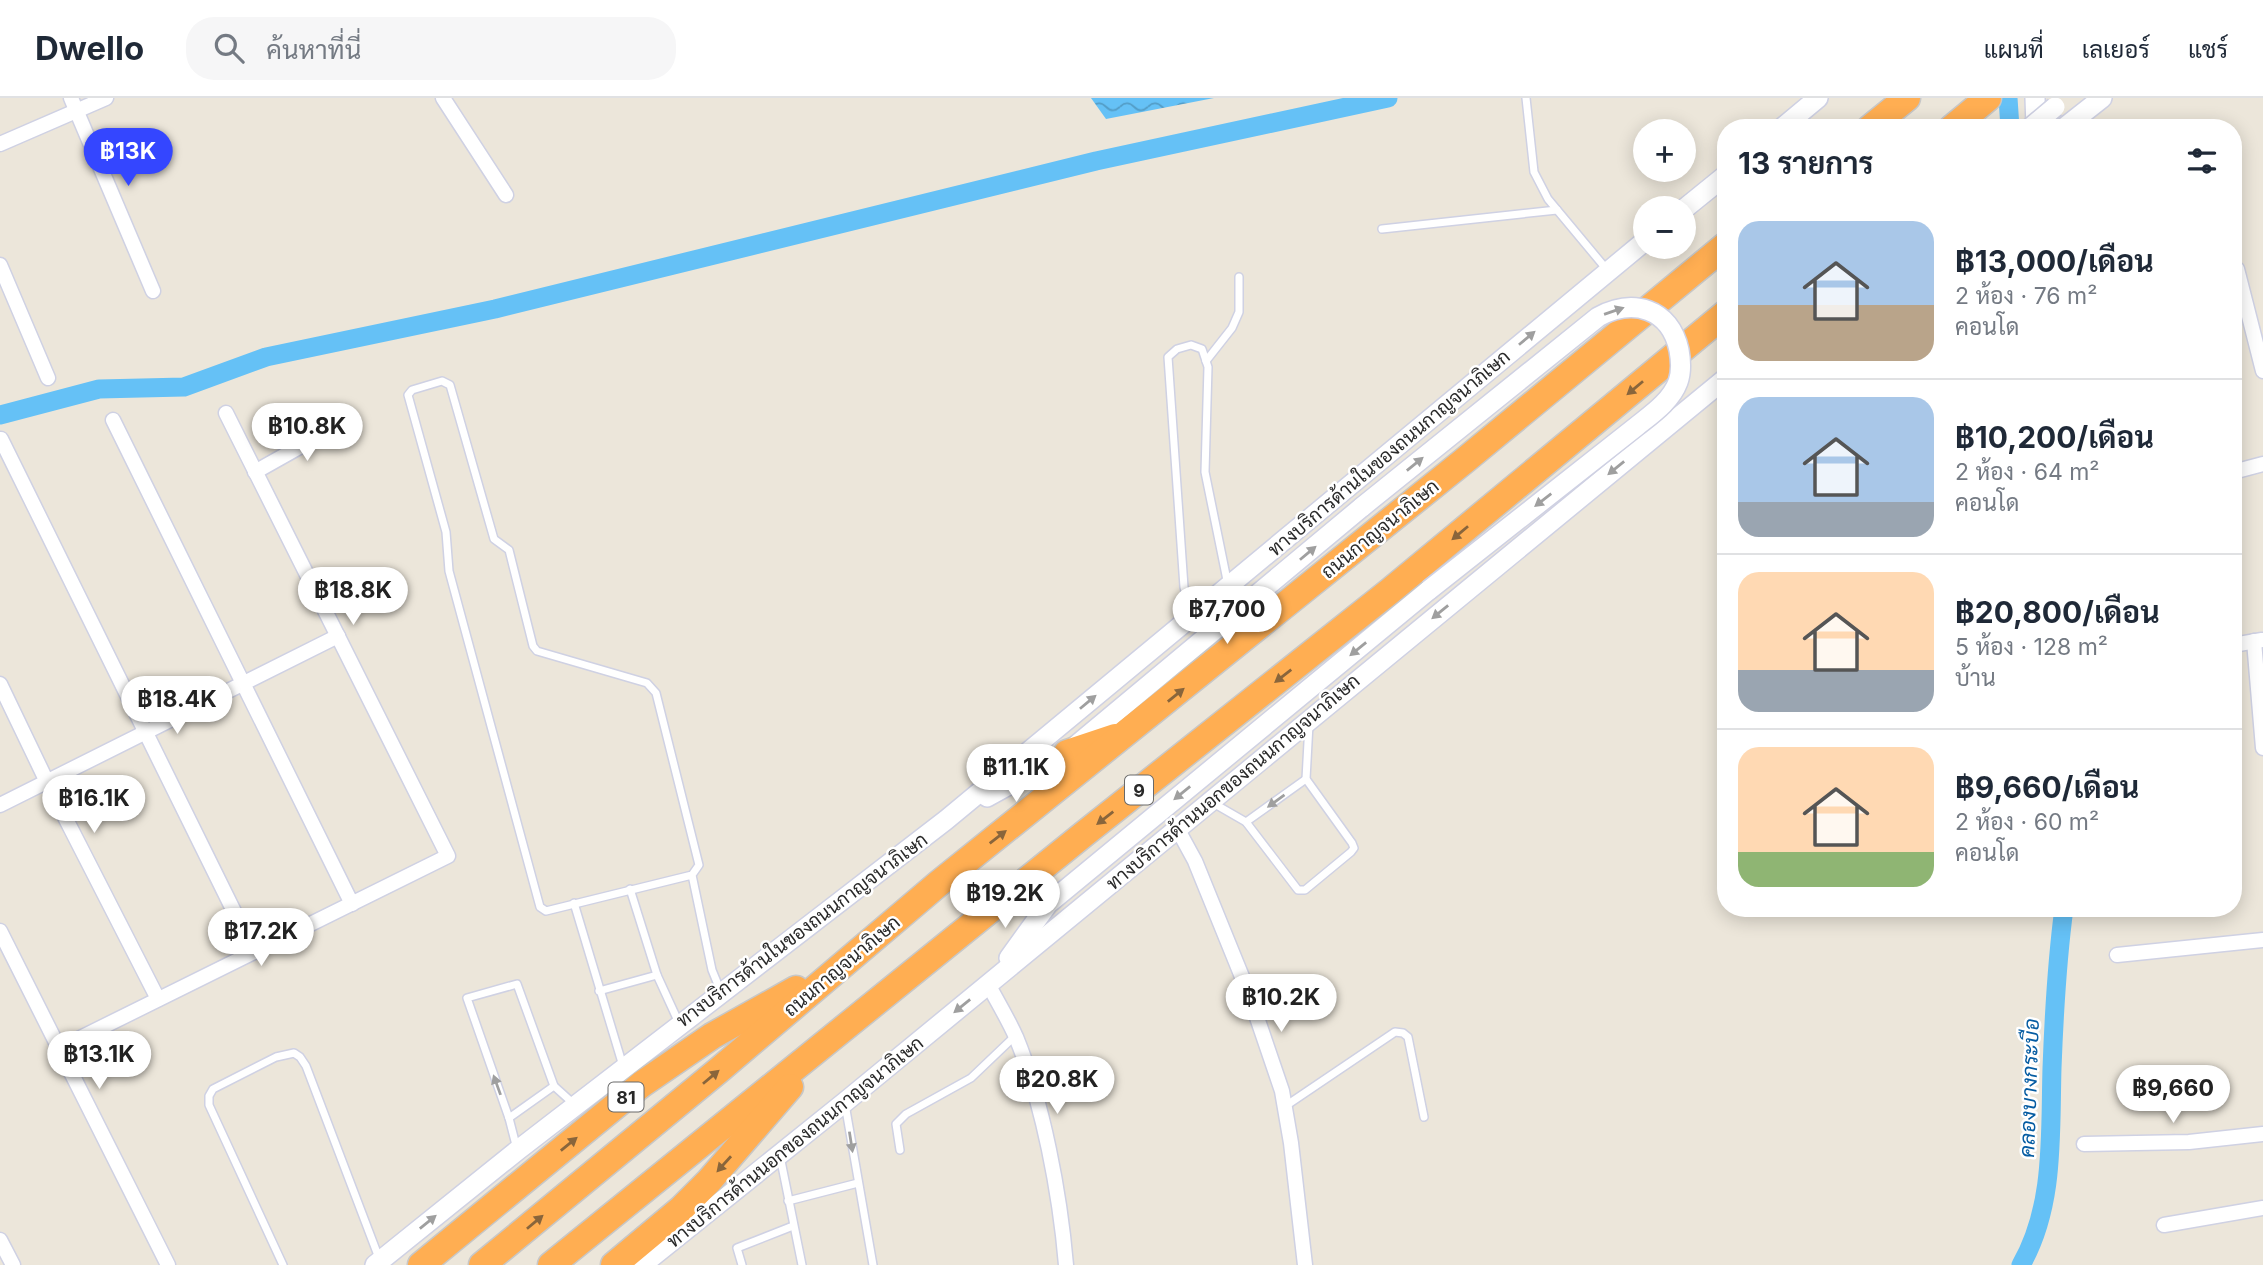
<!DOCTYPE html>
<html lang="th">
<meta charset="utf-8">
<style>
:root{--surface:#fff;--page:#f6f6f7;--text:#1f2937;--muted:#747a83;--line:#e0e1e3;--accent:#3446ff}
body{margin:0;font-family:Inter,Sarabun,sans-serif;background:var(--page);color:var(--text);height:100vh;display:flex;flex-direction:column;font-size:26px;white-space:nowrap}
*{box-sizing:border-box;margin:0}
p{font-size:23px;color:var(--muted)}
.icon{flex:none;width:38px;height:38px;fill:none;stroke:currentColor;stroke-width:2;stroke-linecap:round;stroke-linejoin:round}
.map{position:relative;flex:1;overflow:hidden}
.drawer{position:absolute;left:1717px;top:21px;width:525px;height:798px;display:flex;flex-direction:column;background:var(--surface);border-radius:28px;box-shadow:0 4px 18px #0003}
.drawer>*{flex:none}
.tools{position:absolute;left:1633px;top:21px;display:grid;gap:14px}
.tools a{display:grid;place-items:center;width:63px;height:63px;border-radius:50%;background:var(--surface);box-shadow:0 4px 18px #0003;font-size:35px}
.price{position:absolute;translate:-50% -60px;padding:0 16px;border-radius:24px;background:#fff;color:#222;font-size:23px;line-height:46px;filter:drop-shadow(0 2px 4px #0008)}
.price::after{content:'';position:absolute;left:50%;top:42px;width:21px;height:16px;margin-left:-10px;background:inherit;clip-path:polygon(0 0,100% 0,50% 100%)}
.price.on{background:var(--accent);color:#fff}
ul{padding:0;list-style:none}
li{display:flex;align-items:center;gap:21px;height:175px;padding:0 21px}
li+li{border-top:2px solid var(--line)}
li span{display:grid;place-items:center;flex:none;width:196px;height:140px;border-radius:21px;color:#555}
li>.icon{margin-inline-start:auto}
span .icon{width:84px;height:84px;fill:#fffc;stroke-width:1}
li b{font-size:30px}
h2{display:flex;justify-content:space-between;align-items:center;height:84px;padding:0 21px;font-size:30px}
header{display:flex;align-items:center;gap:42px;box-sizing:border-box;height:98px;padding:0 35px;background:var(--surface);border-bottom:2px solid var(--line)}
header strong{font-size:33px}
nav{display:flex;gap:38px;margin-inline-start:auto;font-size:24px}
.search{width:490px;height:63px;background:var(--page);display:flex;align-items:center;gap:18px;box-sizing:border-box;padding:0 24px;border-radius:28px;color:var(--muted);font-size:26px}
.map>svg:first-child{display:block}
</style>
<header>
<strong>Dwello</strong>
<div class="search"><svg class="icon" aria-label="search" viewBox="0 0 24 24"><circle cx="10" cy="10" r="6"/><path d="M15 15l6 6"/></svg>ค้นหาที่นี่</div>
<nav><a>แผนที่</a><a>เลเยอร์</a><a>แชร์</a></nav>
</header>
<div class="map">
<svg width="2263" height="1167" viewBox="0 0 2263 1167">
<defs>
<pattern id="water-waves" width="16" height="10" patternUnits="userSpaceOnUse" patternTransform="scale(1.75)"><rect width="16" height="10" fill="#65c1f6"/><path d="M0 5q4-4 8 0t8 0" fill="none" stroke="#539dc7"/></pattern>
</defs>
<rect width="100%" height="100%" fill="#ece6da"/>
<!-- water -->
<polygon fill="url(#water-waves)" points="1091,0 1214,0 1106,21"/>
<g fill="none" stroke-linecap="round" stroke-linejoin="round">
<!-- canal -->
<g stroke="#65c1f6" stroke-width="19">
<polyline points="2008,0 2010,30"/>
<polyline points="0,317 99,291 184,289 266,259 495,211 1096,63 1388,0"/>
<path d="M 2021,1167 C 2055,1108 2050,1036 2052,970 C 2054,916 2057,863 2064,810"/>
</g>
<!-- lane casing -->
<g stroke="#cfd1e3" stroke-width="10">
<g id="lane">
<polyline points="1526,0 1534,74 1548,101 1608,173"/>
<polyline points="1382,131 1557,112"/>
<polyline points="1206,263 1232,230 1239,214 1239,179"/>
<polyline points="1191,518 1184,489 1168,259 1177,251 1191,247 1202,251 1208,269 1205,374 1228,487"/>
<polyline points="1213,705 1246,724 1298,792 1305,792 1351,754 1354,750 1352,745 1306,681 1309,626"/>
<polyline points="1246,724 1306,681"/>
<polyline points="692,777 546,813 540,809 449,473 446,434 408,297 412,292 442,283 450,287 494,441 509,452 533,548 537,553 647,585 656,595 699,767 692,777 712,872 721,894"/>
<polyline points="574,805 623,968"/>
<polyline points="657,877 679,925"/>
<polyline points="599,893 657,877 630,791"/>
<polyline points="845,1006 873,1167"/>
<polyline points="1284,1009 1395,934 1403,935 1408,939 1424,1019"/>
<polyline points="509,1020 554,988"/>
<polyline points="517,1051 509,1020 467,900 517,886 554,988 575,1007"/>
<polyline points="900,1052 896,1026 906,1016 971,980 1015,938"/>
<polyline points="780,1058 802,1167"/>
<polyline points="788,1103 858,1085"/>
<polyline points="283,1167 209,1007 209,998 213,991 276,959 294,955 300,959 306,968 379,1160"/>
<polyline points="742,1167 737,1150 793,1128"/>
</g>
</g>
<!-- street casing -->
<g stroke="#cfd1e3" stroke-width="17">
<g id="street">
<polyline points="71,0 153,193"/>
<polyline points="443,0 506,97"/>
<polyline points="0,46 106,0"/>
<polyline points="0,167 48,280"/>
<polyline points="2237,171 2263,273"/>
<polyline points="113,322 352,806"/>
<polyline points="1,341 254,854"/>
<polyline points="255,374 342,325"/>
<polyline points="2233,374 2263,366"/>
<polyline points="2254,543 2263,650"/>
<polyline points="2233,547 2262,542"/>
<polyline points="0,586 47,684 158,901"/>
<polyline points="0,707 338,538"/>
<polyline points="1177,730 1195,763 1249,896 1282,993 1291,1045 1305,1167"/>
<polyline points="0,833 168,1167"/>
<polyline points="2117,857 2263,842"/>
<path d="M 988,886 C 997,903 1008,921 1016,939 C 1043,1005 1060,1096 1066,1167"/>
<polyline points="58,951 448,758 226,315"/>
<polyline points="2084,1046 2189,1044 2263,1036"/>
<polyline points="2164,1127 2263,1110"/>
<polyline points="0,1142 13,1167"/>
</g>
</g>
<!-- secondary casing -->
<g stroke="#cfd1e3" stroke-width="22">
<g id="secondary">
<polyline points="2035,0 2036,30"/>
<polyline points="1782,30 1818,0"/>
<polyline points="2064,30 2102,0"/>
<polyline points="1684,111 1726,77"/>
<polyline points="987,699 1067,655 1362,409"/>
<polyline points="1009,860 1048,806 1429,492"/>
<polyline points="375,1167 518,1052 946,722 1645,143"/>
<polyline points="642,1167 845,1004 1726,280"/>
</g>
</g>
<!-- highway casing -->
<g stroke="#c7c7c7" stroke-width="29">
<g id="highway">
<polyline points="1870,30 1907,0"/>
<polyline points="1952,30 1988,0"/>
<polyline points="1067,655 1115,639"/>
<polyline points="421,1167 642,986 712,938 796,891"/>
<polyline points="482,1167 719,972 938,786 1464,363 1726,147"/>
<polyline points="551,1167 1084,736 1390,493 1726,215"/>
<polyline points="614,1167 681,1111 709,1083 790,989"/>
</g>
</g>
<!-- lane -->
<use href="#lane" stroke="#fff" stroke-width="7"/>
<!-- street -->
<use href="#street" stroke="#fff" stroke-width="14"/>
<!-- secondary -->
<use href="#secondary" stroke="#fff" stroke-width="19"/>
<!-- highway -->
<use href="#highway" stroke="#ffae52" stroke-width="26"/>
<!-- secondary-bridge casing -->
<g stroke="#cfd1e3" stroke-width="22" stroke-linecap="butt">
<g id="secondary-bridge">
<polyline points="2030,30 2055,9"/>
<path d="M 1362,409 L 1598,219 C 1633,200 1670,210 1679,252 C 1681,263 1682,273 1678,284 C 1671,303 1652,316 1637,328 L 1429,492"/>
</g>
</g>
<!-- secondary-bridge -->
<use href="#secondary-bridge" stroke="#fff" stroke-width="19"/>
</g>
<!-- one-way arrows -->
<defs><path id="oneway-solid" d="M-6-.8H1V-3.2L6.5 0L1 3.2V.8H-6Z" transform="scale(1.75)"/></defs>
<g fill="#9f9f9f">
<use href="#oneway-solid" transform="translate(1614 213) rotate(-19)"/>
<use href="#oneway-solid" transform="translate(1527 240) rotate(-40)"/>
<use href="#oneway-solid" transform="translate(1415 366) rotate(-39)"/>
<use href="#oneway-solid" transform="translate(1616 370) rotate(141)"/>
<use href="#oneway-solid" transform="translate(1543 402) rotate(142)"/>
<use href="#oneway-solid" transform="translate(1308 455) rotate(-40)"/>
<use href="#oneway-solid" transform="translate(1440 514) rotate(141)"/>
<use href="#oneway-solid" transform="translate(1358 551) rotate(141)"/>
<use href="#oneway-solid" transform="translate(1088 604) rotate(-40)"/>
<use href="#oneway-solid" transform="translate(1182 695) rotate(141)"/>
<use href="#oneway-solid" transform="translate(1276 703) rotate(144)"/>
<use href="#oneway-solid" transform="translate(962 908) rotate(141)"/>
<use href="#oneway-solid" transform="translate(497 987) rotate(-110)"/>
<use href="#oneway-solid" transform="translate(851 1044) rotate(81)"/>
<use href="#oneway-solid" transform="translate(428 1124) rotate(-39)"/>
</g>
<g fill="#89653b">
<use href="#oneway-solid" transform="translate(1635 290) rotate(140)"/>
<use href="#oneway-solid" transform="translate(1460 435) rotate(140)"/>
<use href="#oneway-solid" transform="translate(1283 578) rotate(142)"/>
<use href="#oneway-solid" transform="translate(1176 597) rotate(-39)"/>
<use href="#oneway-solid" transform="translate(1105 720) rotate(142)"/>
<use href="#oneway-solid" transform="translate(998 739) rotate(-38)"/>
<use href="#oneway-solid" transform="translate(711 979) rotate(-40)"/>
<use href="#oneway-solid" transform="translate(569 1046) rotate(-39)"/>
<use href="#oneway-solid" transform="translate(724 1066) rotate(132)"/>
<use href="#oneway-solid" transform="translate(535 1124) rotate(-40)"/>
</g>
<g text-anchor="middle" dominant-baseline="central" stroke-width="5" stroke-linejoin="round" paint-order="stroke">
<!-- shield labels -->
<g fill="#fff" stroke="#696969" stroke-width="2">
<rect x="1125" y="677.5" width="28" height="29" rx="5"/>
<rect x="608.5" y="984.5" width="35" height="29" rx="5"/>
</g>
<g font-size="18" font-weight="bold" fill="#292929">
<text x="1139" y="692">9</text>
<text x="626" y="999">81</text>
</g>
<!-- street labels -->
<g font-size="19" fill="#292929" stroke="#fff">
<text transform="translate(1389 355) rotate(-40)">ทางบริการด้านในของถนนกาญจนาภิเษก</text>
<text transform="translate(1380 431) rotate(-39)">ถนนกาญจนาภิเษก</text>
<text transform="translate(1233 684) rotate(-40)">ทางบริการด้านนอกของถนนกาญจนาภิเษก</text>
<text transform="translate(802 832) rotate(-37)">ทางบริการด้านในของถนนกาญจนาภิเษก</text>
<text transform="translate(842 868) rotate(-40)">ถนนกาญจนาภิเษก</text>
<text transform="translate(795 1044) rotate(-39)">ทางบริการด้านนอกของถนนกาญจนาภิเษก</text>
</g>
<!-- water labels -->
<g font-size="21" font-style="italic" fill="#055ca2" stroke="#fff">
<text transform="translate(2029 990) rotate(-88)">คลองบางกระบือ</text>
</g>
</g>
</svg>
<div class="tools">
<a>+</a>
<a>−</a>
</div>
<b class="price on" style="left:128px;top:90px">฿13K</b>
<b class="price" style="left:307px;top:365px">฿10.8K</b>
<b class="price" style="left:353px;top:529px">฿18.8K</b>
<b class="price" style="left:1227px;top:548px">฿7,700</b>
<b class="price" style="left:177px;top:638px">฿18.4K</b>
<b class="price" style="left:1016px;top:706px">฿11.1K</b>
<b class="price" style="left:94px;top:737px">฿16.1K</b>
<b class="price" style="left:1005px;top:832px">฿19.2K</b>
<b class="price" style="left:261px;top:870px">฿17.2K</b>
<b class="price" style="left:1281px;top:936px">฿10.2K</b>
<b class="price" style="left:99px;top:993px">฿13.1K</b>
<b class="price" style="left:1057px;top:1018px">฿20.8K</b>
<b class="price" style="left:2173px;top:1027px">฿9,660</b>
<section class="drawer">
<h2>13 รายการ<svg class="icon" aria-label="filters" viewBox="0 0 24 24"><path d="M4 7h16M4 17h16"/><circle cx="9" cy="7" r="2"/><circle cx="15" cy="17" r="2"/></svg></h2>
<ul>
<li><span style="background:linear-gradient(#a9c7e8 60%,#b9a48a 0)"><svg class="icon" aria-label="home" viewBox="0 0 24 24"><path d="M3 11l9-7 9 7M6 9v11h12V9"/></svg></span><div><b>฿13,000/เดือน</b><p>2 ห้อง · 76 m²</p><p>คอนโด</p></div></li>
<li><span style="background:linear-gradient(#a9c7e8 75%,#9aa5b1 0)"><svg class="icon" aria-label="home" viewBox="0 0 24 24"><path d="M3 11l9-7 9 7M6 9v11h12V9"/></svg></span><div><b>฿10,200/เดือน</b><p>2 ห้อง · 64 m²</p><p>คอนโด</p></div></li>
<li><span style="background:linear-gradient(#ffd9b3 70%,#9aa5b1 0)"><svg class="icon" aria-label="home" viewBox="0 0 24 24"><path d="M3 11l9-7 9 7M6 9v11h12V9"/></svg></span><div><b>฿20,800/เดือน</b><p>5 ห้อง · 128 m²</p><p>บ้าน</p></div></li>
<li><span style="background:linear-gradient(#ffd9b3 75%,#8fb573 0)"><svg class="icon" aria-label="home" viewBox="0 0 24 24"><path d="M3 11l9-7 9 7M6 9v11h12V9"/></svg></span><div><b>฿9,660/เดือน</b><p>2 ห้อง · 60 m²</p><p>คอนโด</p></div></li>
</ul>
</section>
</div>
